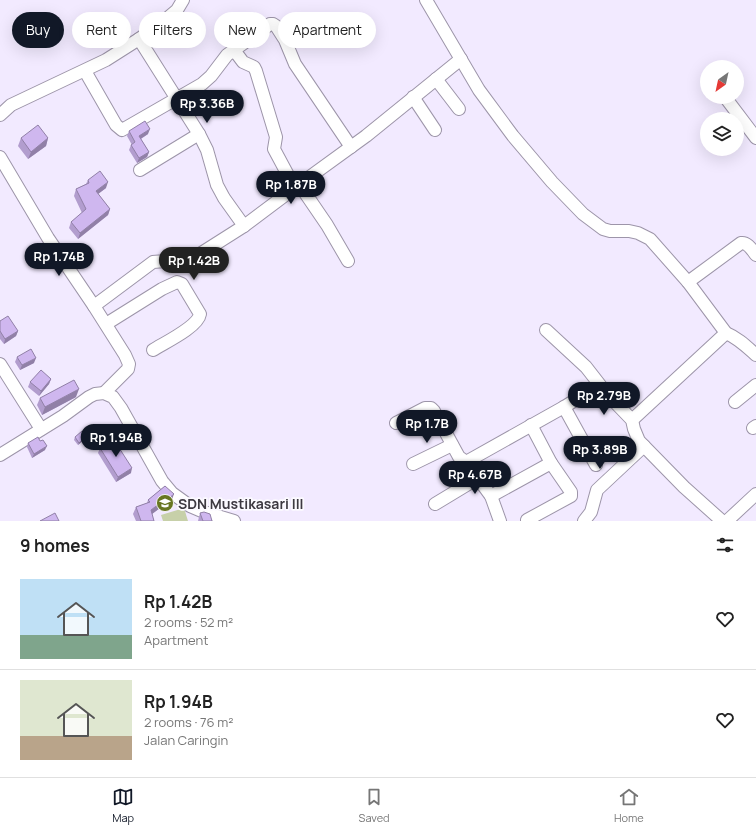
<!DOCTYPE html>
<meta charset="utf-8">
<style>
:root{--surface:#fff;--page:#f6f6f6;--text:#222;--muted:#767676;--line:#e0e0e0;--accent:#111827}
body{margin:0;font-family:Manrope,sans-serif;background:var(--page);color:var(--text);height:100vh;display:flex;flex-direction:column;font-size:15px;white-space:nowrap}
*{box-sizing:border-box;margin:0}
p{font-size:13px;color:var(--muted)}
.icon{flex:none;width:22px;height:22px;fill:none;stroke:currentColor;stroke-width:2;stroke-linecap:round;stroke-linejoin:round}
.map{position:relative;height:521px;overflow:hidden}
.sheet{display:flex;flex-direction:column;background:var(--surface);flex:1}
.sheet>*{flex:none}
.banner{position:absolute;left:12px;top:12px;width:400px;height:36px;display:flex;gap:8px}
.needle{width:26px;rotate:213deg}
.controls{position:absolute;left:700px;top:60px;display:grid;gap:8px}
.controls a{display:grid;place-items:center;width:44px;height:44px;border-radius:50%;background:var(--surface);box-shadow:0 4px 16px #0002;font-size:20px}
.price{position:absolute;translate:-50% -34px;padding:0 9px;border-radius:14px;background:var(--accent);color:#fff;font-size:13px;line-height:26px;filter:drop-shadow(0 1px 2px #0008)}
.price::after{content:'';position:absolute;left:50%;top:24px;width:12px;height:9px;margin-left:-6px;background:inherit;clip-path:polygon(0 0,100% 0,50% 100%)}
.price.active{background:#222;color:#fff}
ul{padding:0;list-style:none}
li{display:flex;align-items:center;gap:12px;height:100px;padding:0 20px}
li+li{border-top:1px solid var(--line)}
li span{display:grid;place-items:center;flex:none;width:112px;height:80px;border-radius:0px;color:#555}
li>.icon{margin-inline-start:auto}
span .icon{width:48px;height:48px;fill:#fffc;stroke-width:1}
li b{font-size:17px}
h2{display:flex;justify-content:space-between;align-items:center;height:48px;padding:0 20px;font-size:17px}
.pill{padding:0 14px;border-radius:18px;background:var(--surface);box-shadow:0 4px 16px #0002;font-size:14px;line-height:36px}
.pill.active{background:var(--accent);color:#fff}
.tab-bar{display:flex;justify-content:space-around;align-items:center;height:56px;border-top:1px solid var(--line);background:var(--surface);font-size:11px;color:var(--muted)}
.tab-bar a{display:grid;justify-items:center;gap:2px}
.tab-bar .active{color:var(--accent)}
.map>svg:first-child{display:block}
</style>
<div class="map">
<svg width="756" height="521" viewBox="0 0 756 521">
<rect width="100%" height="100%" fill="#f2eaff"/>
<!-- green -->
<polygon fill="#c7d0a9" points="184,508 188,521 163,521 161,515"/>
<g fill="none" stroke-linecap="round" stroke-linejoin="round">
<!-- minor casing -->
<g stroke="#9d95a9" stroke-width="14">
<g id="minor">
<path d="M 426,0 L 479,90 L 513,136 L 552,182 L 583,214 L 603,229 L 610,231 L 629,231 L 638,233 L 650,239 L 688,282 L 726,333 C 738,338 746,346 756,355"/>
<polyline points="139,39 199,134 207,150 217,185 224,198 244,226"/>
<polyline points="234,50 243,62 254,67 256,71 276,137 274,149 289,177 299,184 327,225 348,261"/>
<polyline points="85,71 116,125 122,130 202,84 211,76 227,55 261,31 270,24 273,24 276,26 285,40 295,64 351,147"/>
<polyline points="436,79 459,109"/>
<polyline points="413,97 435,130"/>
<polyline points="725,97 756,138"/>
<polyline points="0,115 11,105 106,60 139,39 164,21 177,10 183,0"/>
<polyline points="0,157 48,238 94,306 125,355 129,364 128,369 104,393"/>
<polyline points="140,170 199,134"/>
<path d="M 688,282 L 741,243 C 748,242 752,250 756,255"/>
<path d="M 94,306 L 153,262 C 166,260 181,263 192,259 L 244,226 L 304,181 L 366,136 L 461,59"/>
<path d="M 106,324 L 162,289 L 177,282 L 182,284 L 200,314 C 198,327 164,343 153,350"/>
<polyline points="546,330 586,367 607,394 632,420 634,429 639,441 684,487 722,521"/>
<polyline points="0,364 41,429"/>
<polyline points="735,402 756,385"/>
<polyline points="564,407 596,465"/>
<polyline points="632,420 726,333"/>
<polyline points="396,423 425,408 431,408 434,411 459,457 466,462 491,496 500,521"/>
<polyline points="753,428 756,426"/>
<polyline points="0,455 63,416 89,397 95,394 104,393 113,397 121,408 162,481 172,493 190,506 204,512 234,521"/>
<polyline points="466,462 564,407 590,391 600,392 606,400"/>
<polyline points="413,464 452,445"/>
<polyline points="491,496 551,463 531,425"/>
<polyline points="435,504 478,478"/>
<polyline points="527,520 571,496 571,492 551,463"/>
<polyline points="584,521 591,512 597,490 644,446"/>
<polyline points="727,521 756,494"/>
</g>
</g>
<!-- minor -->
<use href="#minor" stroke="#fff" stroke-width="12"/>
</g>
<!-- wall -->
<g fill="#b29dce">
<polygon points="129,131 148,134 141,139 149,152 147,157 137,163 129,150 131,145 132,145 127,136"/>
<polygon points="21,138 48,138 46,146 28,159 18,146"/>
<polygon points="88,180 106,188 98,194 110,209 108,215 78,239 69,228 71,222 82,213 74,196 76,189 86,184"/>
<polygon points="0,321 18,331 16,336 4,344 0,339"/>
<polygon points="17,357 34,363 20,370 15,362"/>
<polygon points="51,379 49,384 39,396 28,387 30,382"/>
<polygon points="76,397 42,415 37,405 40,398"/>
<polygon points="75,437 86,437 85,439 78,445 74,440"/>
<polygon points="28,443 45,450 32,458 27,447"/>
<polygon points="100,448 131,473 116,482 98,453"/>
<polygon points="165,486 171,502 165,507 164,505 152,514 154,521 136,521 133,514 136,507 147,503 148,500"/>
<polygon points="200,513 212,521 198,521"/>
</g>
<!-- shaded-wall -->
<g fill="#9180a7">
<polygon points="150,129 148,134 137,141 139,136"/>
<polygon points="48,138 46,146 28,159 31,152"/>
<polygon points="149,152 147,157 137,163 139,158"/>
<polygon points="108,182 106,188 94,197 96,191"/>
<polygon points="110,209 108,215 78,239 80,233"/>
<polygon points="18,331 16,336 4,344 5,339"/>
<polygon points="36,358 34,363 20,370 22,365"/>
<polygon points="51,379 49,384 39,396 41,391"/>
<polygon points="79,389 76,397 42,415 45,407"/>
<polygon points="86,437 85,439 78,445 79,443"/>
<polygon points="47,446 45,450 32,458 34,454"/>
<polygon points="132,468 131,473 116,482 118,477"/>
<polygon points="174,494 171,502 165,507 168,499"/>
<polygon points="167,498 164,505 148,517 151,510"/>
</g>
<!-- building -->
<g fill="#cfb7ef" stroke="#9180a7">
<polygon points="145,121 150,129 139,136 149,152 139,158 131,145 135,142 129,131"/>
<polygon points="38,125 48,138 31,152 21,138"/>
<polygon points="100,171 108,182 96,191 110,209 80,233 71,222 86,209 76,189 89,183 88,180"/>
<polygon points="8,316 18,331 5,339 0,331 0,321"/>
<polygon points="31,349 36,358 22,365 17,357"/>
<polygon points="41,370 51,379 41,391 30,382"/>
<polygon points="74,380 79,389 45,407 40,398"/>
<polygon points="82,431 86,437 79,443 75,437"/>
<polygon points="38,437 40,441 43,440 47,446 34,454 28,443"/>
<polygon points="114,440 132,468 118,477 100,448"/>
<polygon points="165,486 174,494 168,499 167,498 151,510 154,521 141,521 136,507 150,502 148,500"/>
<polygon points="204,512 210,514 212,521 203,521 200,513"/>
<polygon points="55,513 59,521 40,521"/>
</g>
<!-- icons -->
<defs>
<g id="school-disc" transform="scale(0.9)"><circle r="9.5" fill="#687622" stroke="#fcfaff"/><path d="M0-5L7-2L0 1L-7-2ZM-4 1L0 2.5L4 1V4Q0 6-4 4Z" fill="#fff"/></g>
</defs>
<g fill-rule="evenodd">
<use href="#school-disc" x="165" y="503"/>
</g>
<g text-anchor="middle" dominant-baseline="central" stroke-width="3.5" stroke-linejoin="round" paint-order="stroke">
<!-- poi labels -->
<g font-size="14" font-weight="bold" fill="#3d3941" stroke="#fcfaff" text-anchor="start">
<text x="178" y="503">SDN Mustikasari III</text>
</g>
</g>
</svg>
<div class="controls">
<a><svg class="needle" viewBox="-14 -14 28 28"><path d="M0-13l5 13h-10z" fill="#e53935"/><path d="M0 13l5-13h-10z" fill="#767676"/></svg></a>
<a><svg class="icon" aria-label="layers" viewBox="0 0 24 24"><path d="M12 4l9 5-9 5-9-5zM3 14l9 5 9-5"/></svg></a>
</div>
<b class="price" style="left:207px;top:124px">Rp 3.36B</b>
<b class="price" style="left:291px;top:205px">Rp 1.87B</b>
<b class="price" style="left:59px;top:277px">Rp 1.74B</b>
<b class="price active" style="left:194px;top:281px">Rp 1.42B</b>
<b class="price" style="left:604px;top:416px">Rp 2.79B</b>
<b class="price" style="left:427px;top:444px">Rp 1.7B</b>
<b class="price" style="left:116px;top:458px">Rp 1.94B</b>
<b class="price" style="left:600px;top:470px">Rp 3.89B</b>
<b class="price" style="left:475px;top:495px">Rp 4.67B</b>
<div class="banner">
<a class="pill active">Buy</a>
<a class="pill">Rent</a>
<a class="pill">Filters</a>
<a class="pill">New</a>
<a class="pill">Apartment</a>
</div>
</div>
<section class="sheet">
<h2>9 homes<svg class="icon" aria-label="filters" viewBox="0 0 24 24"><path d="M4 7h16M4 17h16"/><circle cx="9" cy="7" r="2"/><circle cx="15" cy="17" r="2"/></svg></h2>
<ul>
<li><span style="background:linear-gradient(#bfe0f5 70%,#7fa58c 0)"><svg class="icon" aria-label="home" viewBox="0 0 24 24"><path d="M3 11l9-7 9 7M6 9v11h12V9"/></svg></span><div><b>Rp 1.42B</b><p>2 rooms · 52 m²</p><p>Apartment</p></div><svg class="icon" aria-label="heart" viewBox="0 0 24 24"><path d="M12 20l-8-8c-3-5 5-10 8-4 3-6 11-1 8 4z"/></svg></li>
<li><span style="background:linear-gradient(#dfe7d0 70%,#b9a48a 0)"><svg class="icon" aria-label="home" viewBox="0 0 24 24"><path d="M3 11l9-7 9 7M6 9v11h12V9"/></svg></span><div><b>Rp 1.94B</b><p>2 rooms · 76 m²</p><p>Jalan Caringin</p></div><svg class="icon" aria-label="heart" viewBox="0 0 24 24"><path d="M12 20l-8-8c-3-5 5-10 8-4 3-6 11-1 8 4z"/></svg></li>
</ul>
</section>
<nav class="tab-bar">
<a class="active"><svg class="icon" aria-label="map" viewBox="0 0 24 24"><path d="M3 6l6-2 6 2 6-2v14l-6 2-6-2-6 2zM9 4v14M15 6v14"/></svg>Map</a>
<a><svg class="icon" aria-label="saved" viewBox="0 0 24 24"><path d="M7 4h10v16l-5-4-5 4z"/></svg>Saved</a>
<a><svg class="icon" aria-label="home" viewBox="0 0 24 24"><path d="M3 11l9-7 9 7M6 9v11h12V9"/></svg>Home</a>
</nav>
